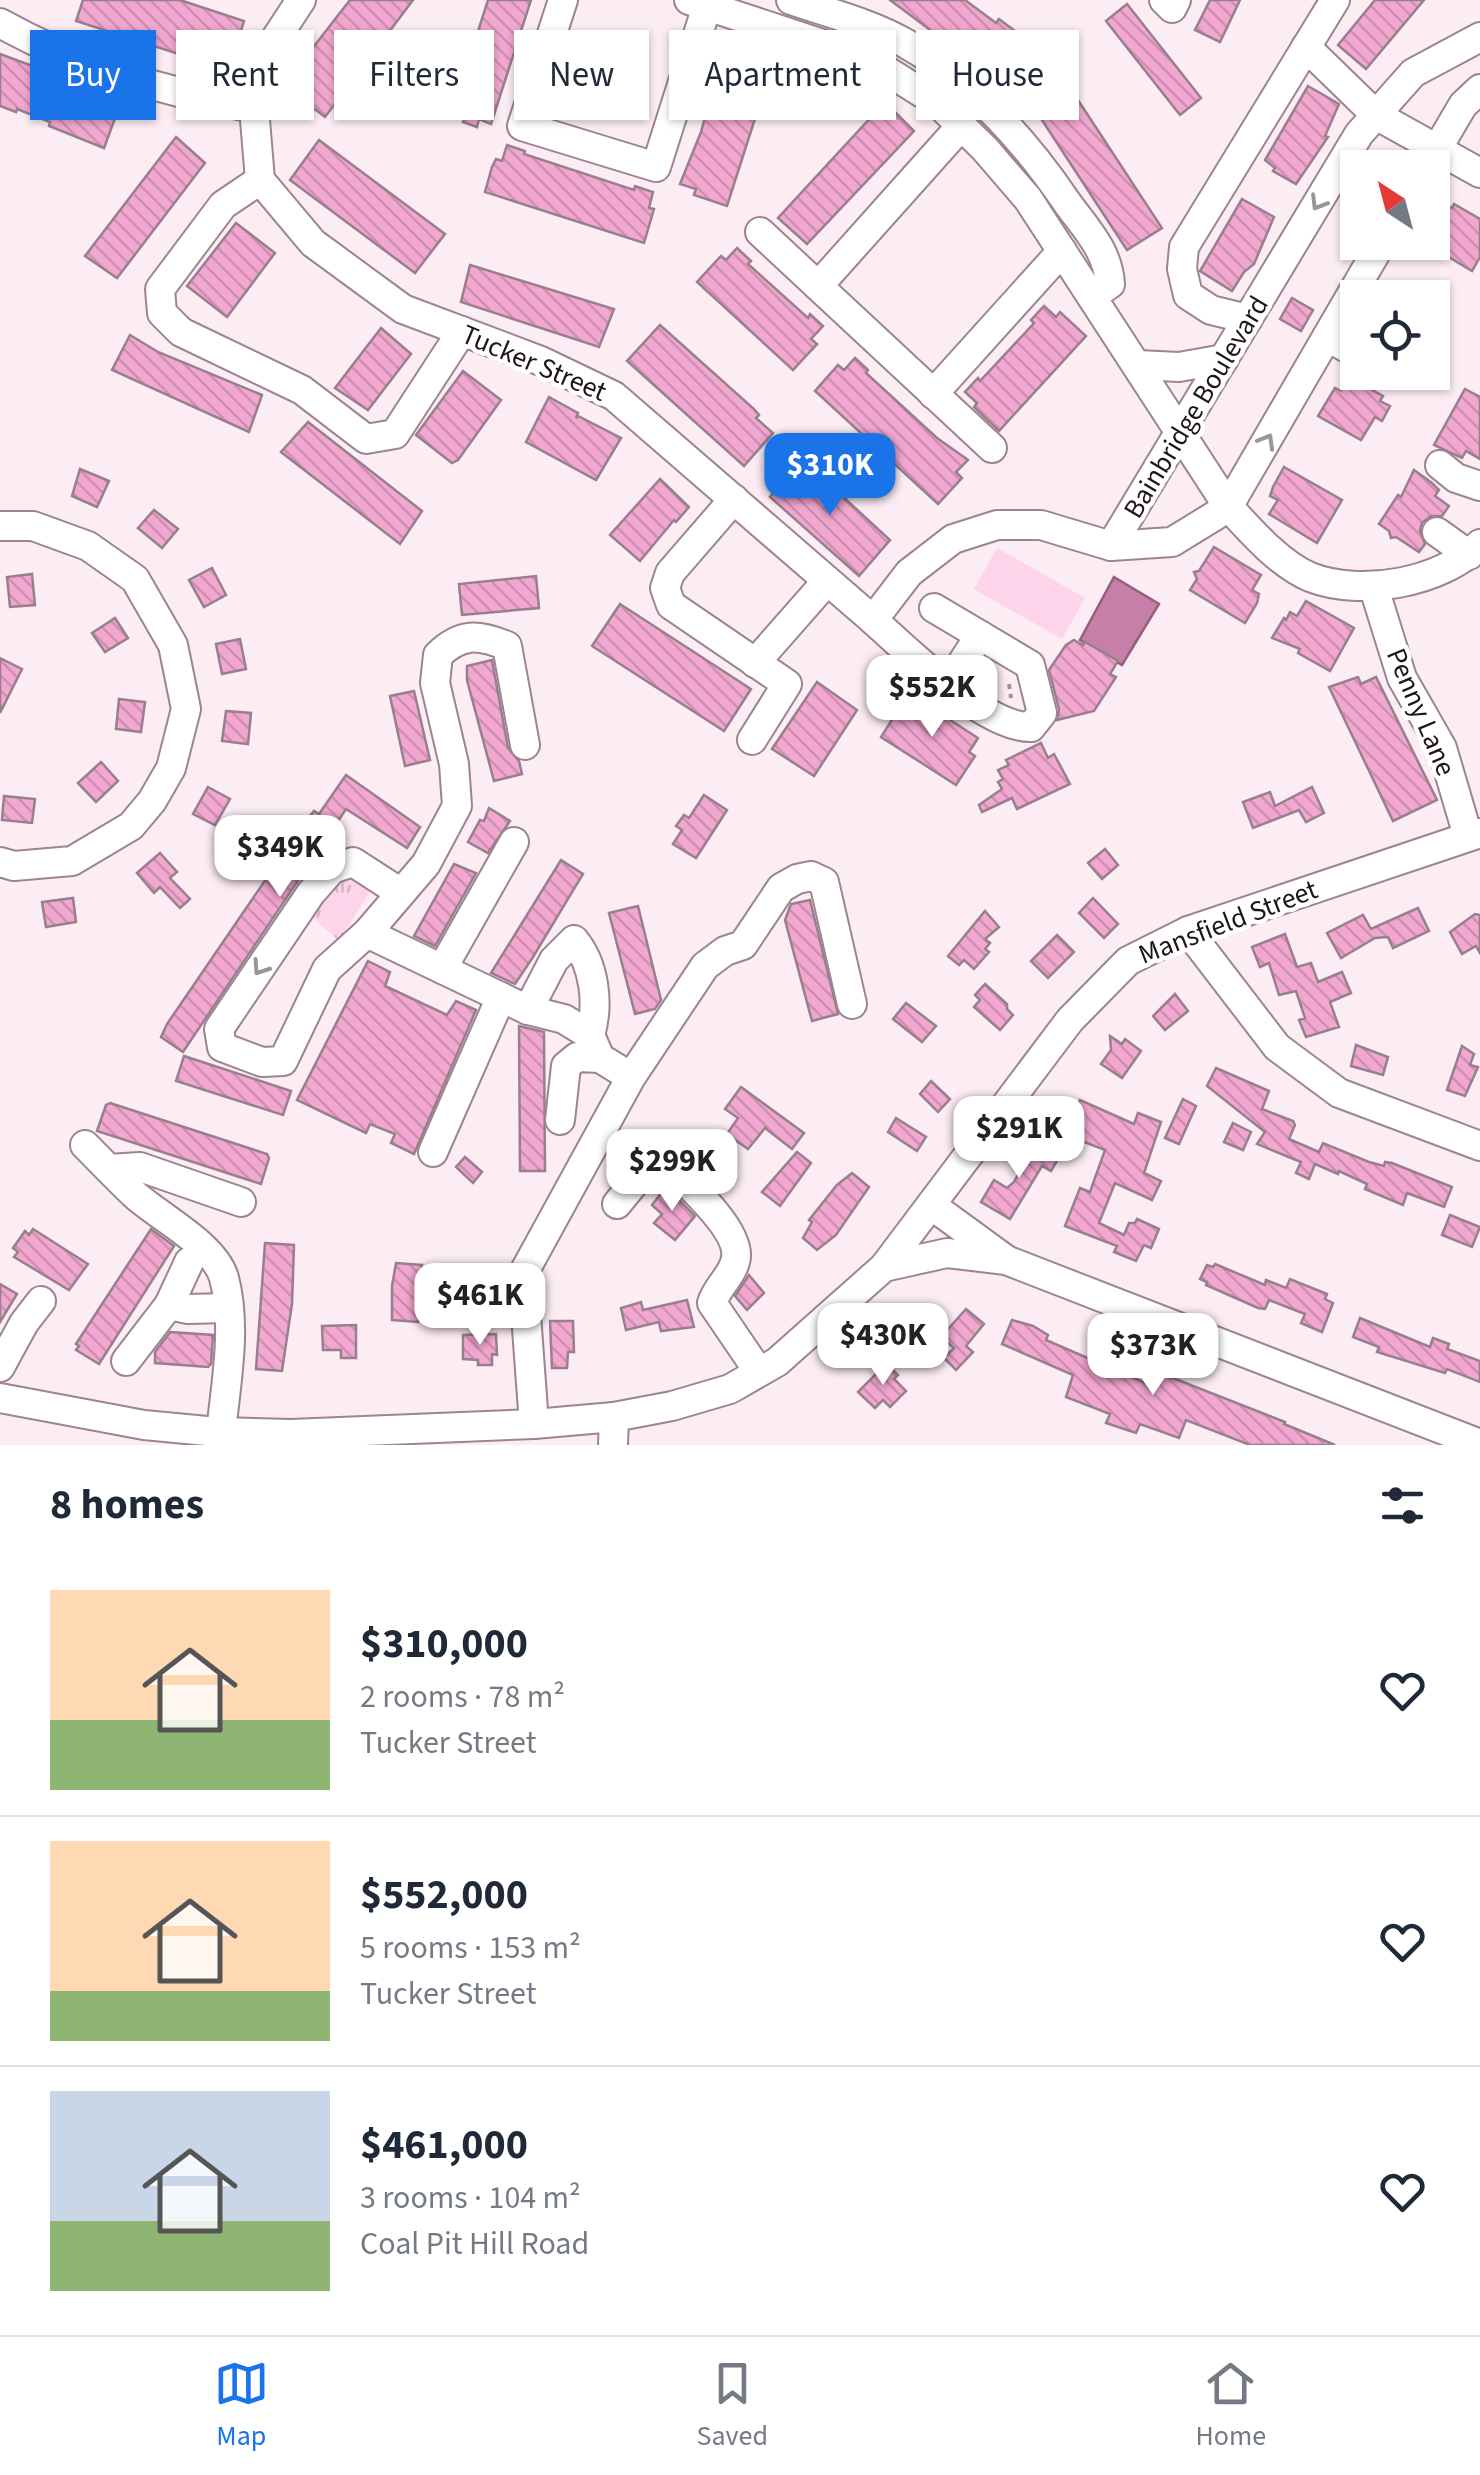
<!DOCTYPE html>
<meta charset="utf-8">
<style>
:root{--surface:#fff;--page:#f6f6f7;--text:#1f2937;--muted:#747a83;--line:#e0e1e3;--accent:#1a73e8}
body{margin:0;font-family:"Source Sans 3",sans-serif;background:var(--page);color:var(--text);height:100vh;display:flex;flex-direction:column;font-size:38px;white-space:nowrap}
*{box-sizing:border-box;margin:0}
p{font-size:32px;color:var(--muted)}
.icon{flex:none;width:55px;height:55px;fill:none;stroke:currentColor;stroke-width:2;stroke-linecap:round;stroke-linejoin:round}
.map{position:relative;height:1445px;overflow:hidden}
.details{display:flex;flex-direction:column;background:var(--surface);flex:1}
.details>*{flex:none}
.hud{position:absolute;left:30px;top:30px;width:1420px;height:90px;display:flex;gap:20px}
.needle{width:65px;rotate:324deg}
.controls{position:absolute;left:1340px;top:150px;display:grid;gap:20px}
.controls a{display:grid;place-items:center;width:110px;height:110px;border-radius:0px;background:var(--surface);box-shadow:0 2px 8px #0004;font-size:50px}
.price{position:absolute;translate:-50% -85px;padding:0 22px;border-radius:20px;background:#fff;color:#222;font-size:32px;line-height:65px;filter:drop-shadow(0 2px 5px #0008)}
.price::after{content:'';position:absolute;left:50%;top:60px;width:30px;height:22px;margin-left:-15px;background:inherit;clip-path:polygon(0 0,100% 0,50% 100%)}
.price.current{background:var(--accent);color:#fff}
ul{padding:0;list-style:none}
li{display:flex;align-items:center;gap:30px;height:250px;padding:0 50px}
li+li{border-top:2px solid var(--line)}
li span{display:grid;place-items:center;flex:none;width:280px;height:200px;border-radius:0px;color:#555}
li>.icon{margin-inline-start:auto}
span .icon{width:120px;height:120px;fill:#fffc;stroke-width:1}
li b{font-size:42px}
h2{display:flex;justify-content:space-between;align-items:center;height:120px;padding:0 50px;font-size:42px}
.pill{padding:0 35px;border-radius:0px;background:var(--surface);box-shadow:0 2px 8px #0004;font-size:35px;line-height:90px}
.pill.current{background:var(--accent);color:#fff}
.menu{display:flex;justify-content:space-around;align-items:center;height:140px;border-top:2px solid var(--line);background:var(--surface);font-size:28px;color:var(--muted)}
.menu a{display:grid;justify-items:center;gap:5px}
.menu .current{color:var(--accent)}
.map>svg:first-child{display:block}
</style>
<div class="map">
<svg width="1480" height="1445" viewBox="0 0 1480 1445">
<defs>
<pattern id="park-tufts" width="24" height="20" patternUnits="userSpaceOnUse" patternTransform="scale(2.5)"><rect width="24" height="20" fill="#fed4ea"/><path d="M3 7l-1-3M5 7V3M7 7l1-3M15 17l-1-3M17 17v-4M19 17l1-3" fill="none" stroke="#d9b5c8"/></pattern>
<pattern id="building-back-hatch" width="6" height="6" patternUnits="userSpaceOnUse" patternTransform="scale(2.5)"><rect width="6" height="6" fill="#f2a7d0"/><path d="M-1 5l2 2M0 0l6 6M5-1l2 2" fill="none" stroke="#cf8fb2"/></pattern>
</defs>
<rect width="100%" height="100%" fill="#fcecf4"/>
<!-- grass -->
<polygon fill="#fed4ea" points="997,548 1085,598 1062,639 974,589"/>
<!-- park -->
<polygon fill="url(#park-tufts)" points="341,871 376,882 339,941 311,916"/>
<!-- water -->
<polygon fill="#c67fa7" stroke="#945f7d" stroke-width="2.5" points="1114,577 1159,604 1122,665 1080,640"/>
<!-- building -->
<g fill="url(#building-back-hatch)" stroke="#97808c" stroke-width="2.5">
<polygon points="83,0 180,0 244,21 234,53 227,51 222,68 76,21"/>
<polygon points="350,0 413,0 325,117 304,101 306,98 299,93 304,88 290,77"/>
<polygon points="488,0 531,0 491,124 479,119 477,127 463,122 465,118 452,112"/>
<polygon points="890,0 965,0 996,23 999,19 1047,55 1016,93 968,58 971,55 944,34 941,38"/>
<polygon points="1210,0 1240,0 1220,42 1195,30"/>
<polygon points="1375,0 1424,0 1366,69 1338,45"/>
<polygon points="1127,4 1201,98 1180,115 1106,21"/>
<polygon points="744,39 777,50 727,206 694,195 696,189 680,184 701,132 726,40 742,45"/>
<polygon points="0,54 35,67 33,71 65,84 67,79 121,102 104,148 49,126 50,122 17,109 16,112 0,106"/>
<polygon points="1308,86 1339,104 1325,136 1328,137 1296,184 1273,171 1275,168 1265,160"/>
<polygon points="1076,97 1162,228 1127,250 1042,120"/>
<polygon points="885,102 914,131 807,244 778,218"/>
<polygon points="176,137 205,163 117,278 85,256"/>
<polygon points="319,140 445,234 415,273 290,180"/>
<polygon points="507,145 525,151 524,154 634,190 635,186 653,192 649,208 654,209 644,243 485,192 492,167 496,159 502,161"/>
<polygon points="1242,199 1274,217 1254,264 1244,272 1232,291 1200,271"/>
<polygon points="1439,203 1452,208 1454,204 1480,219 1480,257 1472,271 1432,247 1432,214"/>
<polygon points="236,223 275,253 227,317 187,286"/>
<polygon points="737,248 751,261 748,264 808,318 810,314 823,326 811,339 817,344 793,370 697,282 721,256 726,260"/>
<polygon points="470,265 614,309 599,347 461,302"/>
<polygon points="1292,298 1313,310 1301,331 1280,319"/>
<polygon points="1044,306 1056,317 1060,312 1086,336 999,431 974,407 977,403 965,392 978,378 980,381 1024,334 1034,323 1031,320"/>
<polygon points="660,325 754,409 759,415 756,418 773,433 744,466 627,361"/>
<polygon points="381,328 411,354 368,410 335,388"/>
<polygon points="130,335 158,352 262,395 249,432 112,370"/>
<polygon points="855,358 868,370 866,373 937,438 968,460 956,472 962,478 938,504 815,391 838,365 844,370"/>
<polygon points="463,371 501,400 458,460 452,463 416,435"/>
<polygon points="1350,378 1383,396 1380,401 1390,406 1382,421 1375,417 1361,440 1318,416 1335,388 1341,391"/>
<polygon points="1465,389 1480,397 1480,459 1466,451 1462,458 1434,445"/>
<polygon points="549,397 578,413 576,418 578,416 621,438 596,480 526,442"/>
<polygon points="308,422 422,511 400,544 281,452"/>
<polygon points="803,460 890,540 859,576 770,497"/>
<polygon points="1284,467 1342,500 1317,543 1269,514 1278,500 1270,496 1273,487"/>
<polygon points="80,469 109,481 97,507 72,496"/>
<polygon points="1414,470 1432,483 1439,490 1435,496 1449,506 1442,516 1431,516 1422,523 1420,531 1425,544 1419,552 1396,537 1391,538 1389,531 1379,524 1398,495 1401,497"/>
<polygon points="660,479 689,507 676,522 674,520 640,561 610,535"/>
<polygon points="154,510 178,529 162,548 138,528"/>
<polygon points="1214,547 1261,575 1252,590 1259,594 1257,603 1245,623 1190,590 1197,579 1194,572 1199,571"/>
<polygon points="212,568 226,595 204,607 189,580"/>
<polygon points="32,574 35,605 10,607 7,577"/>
<polygon points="536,576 539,608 462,615 459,584"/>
<polygon points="1306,601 1354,628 1330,671 1298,653 1300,649 1272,638 1284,618 1286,620 1290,612 1297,616"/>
<polygon points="620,604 751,689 724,731 592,646"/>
<polygon points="115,618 128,638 105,652 92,633"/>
<polygon points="240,639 246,669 222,674 216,644"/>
<polygon points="1074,640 1083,645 1085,642 1118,661 1110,674 1116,677 1094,711 1057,720 1059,709 1049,670 1066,645"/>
<polygon points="0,658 22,669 0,713"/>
<polygon points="492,660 508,748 519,761 522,774 494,781 467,680 467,666"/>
<polygon points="1358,677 1361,684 1376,677 1437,800 1393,821 1329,687"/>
<polygon points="817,682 857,710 814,776 772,749"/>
<polygon points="414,691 430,760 405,766 390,696"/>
<polygon points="915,697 978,738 969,752 975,756 956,785 881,737 900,707 906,711"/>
<polygon points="119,699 145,702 141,732 116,729"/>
<polygon points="226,711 251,713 248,744 222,741"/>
<polygon points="1041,743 1048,758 1054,754 1070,784 1017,809 1012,798 982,812 979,805 1002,789 998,782 1003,779 998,770 1009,765 1006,760"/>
<polygon points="101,762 118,781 96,802 78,783"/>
<polygon points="346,775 420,827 407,848 346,809 183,1052 161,1037 167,1024 305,822 314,811 319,814"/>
<polygon points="208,787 230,799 215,825 193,814"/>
<polygon points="1312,787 1324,813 1306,822 1299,810 1253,828 1243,802 1270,792 1275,806"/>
<polygon points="704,795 727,810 696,858 673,844 682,830 676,826 684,815 689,818"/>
<polygon points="4,796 35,799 32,823 2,820"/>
<polygon points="489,808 510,821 488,853 468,842 480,820 484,821"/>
<polygon points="1105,849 1118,865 1102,879 1088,863"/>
<polygon points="160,853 177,872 170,878 190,899 180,908 160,887 154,893 137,873"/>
<polygon points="561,860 583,874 533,957 515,984 491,973"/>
<polygon points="454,864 476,873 435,946 414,936"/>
<polygon points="73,898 76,922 46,927 42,902"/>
<polygon points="1093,898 1118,924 1104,938 1079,913"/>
<polygon points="810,900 838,1014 812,1021 785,920 791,904"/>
<polygon points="638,906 661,1000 655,1009 635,1014 609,913"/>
<polygon points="1418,908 1429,931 1393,948 1388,937 1375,938 1341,958 1327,933 1363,915 1371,929"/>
<polygon points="985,911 999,927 985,939 990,943 985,949 989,952 974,969 964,960 959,965 948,956"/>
<polygon points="1475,914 1480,915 1480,953 1476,946 1462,954 1450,932"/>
<polygon points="1285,934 1297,967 1311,963 1318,982 1342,972 1351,993 1330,1002 1339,1027 1306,1037 1299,1020 1305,1018 1296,991 1279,995 1269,963 1260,967 1252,947"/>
<polygon points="1057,935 1074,952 1048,978 1031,961"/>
<polygon points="368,961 390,972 385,986 447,1015 456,1001 476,1010 414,1154 391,1143 395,1134 370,1124 366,1133 297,1100"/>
<polygon points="985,984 1007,1004 1007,1009 1013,1015 1000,1030 974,1007 980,1000 975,995"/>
<polygon points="1175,994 1188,1011 1165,1030 1153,1016"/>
<polygon points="906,1003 936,1026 922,1042 893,1019"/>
<polygon points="519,1026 544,1032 545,1171 520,1171"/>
<polygon points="1110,1036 1122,1044 1125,1039 1141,1051 1122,1078 1101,1064 1111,1050"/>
<polygon points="1356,1045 1388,1057 1383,1075 1351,1066"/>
<polygon points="1462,1046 1474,1054 1470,1065 1478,1067 1465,1096 1447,1090"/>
<polygon points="184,1056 291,1091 283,1115 176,1081"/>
<polygon points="1216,1068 1269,1091 1262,1109 1293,1121 1295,1125 1289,1139 1319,1152 1323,1143 1369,1162 1384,1166 1385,1162 1392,1163 1452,1187 1444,1207 1407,1193 1403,1205 1365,1189 1367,1184 1339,1171 1338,1174 1315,1164 1309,1179 1296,1173 1301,1162 1257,1144 1265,1132 1207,1086"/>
<polygon points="931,1081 950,1099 938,1112 920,1094"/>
<polygon points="741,1087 804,1133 792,1149 765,1128 748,1149 727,1134 738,1118 725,1109"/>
<polygon points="1183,1099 1196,1106 1179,1144 1165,1138"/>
<polygon points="1069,1100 1079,1103 1080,1100 1134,1124 1138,1113 1161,1122 1144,1173 1161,1181 1152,1200 1115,1183 1099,1223 1124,1235 1129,1223 1135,1223 1137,1219 1159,1229 1151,1248 1144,1245 1136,1261 1114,1252 1117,1246 1065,1226 1080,1188 1090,1192 1105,1150 1048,1128 1055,1113 1063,1115"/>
<polygon points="110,1103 267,1154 269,1158 261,1184 97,1131 106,1105"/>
<polygon points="896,1118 926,1137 917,1151 888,1132"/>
<polygon points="1233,1123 1251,1132 1243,1150 1224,1142"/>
<polygon points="1026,1139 1058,1159 1051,1171 1042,1166 1010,1219 981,1202 994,1180 1007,1188 1014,1182 1027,1158 1018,1152"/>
<polygon points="797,1152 811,1163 780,1206 762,1192"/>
<polygon points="465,1157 482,1172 473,1183 456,1167"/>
<polygon points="852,1173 869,1187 836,1235 817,1250 803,1238 812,1222 809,1220 837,1185"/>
<polygon points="666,1187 695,1216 675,1240 654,1223 662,1214 652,1205"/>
<polygon points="1450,1215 1480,1227 1472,1247 1442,1235"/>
<polygon points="33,1229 88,1264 69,1290 14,1257 18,1252 13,1248 25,1231 29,1235"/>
<polygon points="151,1229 174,1246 99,1364 76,1350 79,1346 76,1344"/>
<polygon points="265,1243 294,1245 292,1304 282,1371 256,1369"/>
<polygon points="396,1263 422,1265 418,1322 392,1320 392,1286"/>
<polygon points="1215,1264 1265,1285 1266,1280 1286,1288 1290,1279 1327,1294 1325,1299 1333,1303 1322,1332 1301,1323 1305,1314 1269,1300 1265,1309 1258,1308 1206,1285 1207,1282 1200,1279 1207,1265 1213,1267"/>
<polygon points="749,1275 764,1293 747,1310 735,1296"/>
<polygon points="0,1284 17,1294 0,1322"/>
<polygon points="687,1300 694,1327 661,1331 659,1322 626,1330 621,1308 641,1302 643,1310"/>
<polygon points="966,1309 984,1324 966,1346 973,1352 956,1370 944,1358 954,1348 941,1337"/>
<polygon points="1360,1318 1430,1347 1433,1338 1449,1344 1447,1349 1480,1361 1480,1382 1447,1369 1445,1373 1377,1352 1379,1347 1353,1337"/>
<polygon points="1012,1320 1033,1326 1048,1335 1046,1340 1152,1386 1157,1373 1178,1380 1285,1422 1284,1424 1335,1445 1250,1445 1186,1420 1179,1438 1140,1424 1136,1433 1106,1423 1110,1414 1066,1397 1073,1375 1002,1344"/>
<polygon points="550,1321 573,1321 574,1352 568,1352 567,1368 552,1368"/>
<polygon points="356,1325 356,1358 341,1358 341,1350 323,1350 322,1326"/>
<polygon points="170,1332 213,1335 211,1364 208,1367 155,1363 155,1352"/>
<polygon points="496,1334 497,1355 492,1354 492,1365 478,1365 478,1360 463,1359 463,1335"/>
<polygon points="886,1364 898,1375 894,1379 906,1391 890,1407 883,1400 875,1408 858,1392"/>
</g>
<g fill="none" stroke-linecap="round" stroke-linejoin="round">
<!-- minor casing -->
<g stroke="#9c8490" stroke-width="32">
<g id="minor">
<polyline points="301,0 265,55 254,108 260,180 313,243 403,309 541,361 614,396 873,620 909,573 953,539 997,525 1041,525 1111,546 1172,542 1216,515 1232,500 1382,242"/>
<polyline points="563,0 522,126 656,167 707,6"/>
<path d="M 689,0 L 868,59 L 938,103 L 985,149 L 1028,199 L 1227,505 C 1249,529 1279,564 1310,577 C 1361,597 1441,583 1480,544"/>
<path d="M 791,0 C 829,13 870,23 905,43 C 972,81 1026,142 1068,204 C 1087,230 1108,251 1110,284 L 1092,296"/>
<polyline points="1164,0 1172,8 1176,0"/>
<path d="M 0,23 C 77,66 167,93 254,108"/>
<polyline points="1306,47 1376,115 1480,173"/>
<polyline points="1426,168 1463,105 1480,89"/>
<polyline points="260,180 223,205 160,289 162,313 181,332 302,390 366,439 395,434 462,331"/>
<polyline points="760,232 992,448"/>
<polyline points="818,286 961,126"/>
<polyline points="1248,319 1211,310 1188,295 1182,269 1184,247 1335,0"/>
<polyline points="1327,337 1358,354"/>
<polyline points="1138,365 1179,367 1224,359"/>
<polyline points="1392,372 1393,373"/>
<polyline points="933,394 1062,251"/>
<polyline points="1440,465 1456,478 1480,486"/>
<polyline points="734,499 670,573 665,588 671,605 787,684 752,740"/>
<polyline points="0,526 33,526 88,546 135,579 173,645 186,709 171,768 152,801 131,826 72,861 14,866 0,862"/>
<polyline points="1437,532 1469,555"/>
<polyline points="1111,546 1359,134 1413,73 1480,37"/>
<polyline points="1374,588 1402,678 1442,748 1468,836"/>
<path d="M 873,620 C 909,652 985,728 1031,727 L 1042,713 L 1030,665 L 934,608"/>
<polyline points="755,663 827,581"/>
<polyline points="948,685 980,635"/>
<path d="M 401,893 L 353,862 L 332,869 L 311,893 L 219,1029 L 222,1047 L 262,1062 L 283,1061 L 327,969 L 367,933 L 426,864 L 457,806 L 454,764 L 435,683 L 438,655 C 461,633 478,634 507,646 L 525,745"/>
<polyline points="1188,931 1277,1047 1339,1093 1480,1146"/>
<polyline points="367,933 528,1010 564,1019 590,1035 600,1058 631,1077"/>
<polyline points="442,969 514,842"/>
<path d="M 528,1010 L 554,960 L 574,940 C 595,965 599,1005 590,1035"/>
<polyline points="560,1120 566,1066 577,1057 600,1058"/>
<path d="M 85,1145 C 101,1161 117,1178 134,1194 C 159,1217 215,1245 224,1278 C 237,1327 226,1382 221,1432"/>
<polyline points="433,1152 501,997"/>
<polyline points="109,1169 140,1167 241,1202"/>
<path d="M 617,1204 L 644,1171 L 665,1162 C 685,1181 745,1233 735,1262 C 731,1277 717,1287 712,1303 L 759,1372"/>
<polyline points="931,1205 1005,1259"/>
<polyline points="884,1267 947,1253 1006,1260 1480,1444"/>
<polyline points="169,1305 188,1309 227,1308"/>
<polyline points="126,1361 169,1305 189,1262"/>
<polyline points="0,1367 24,1323 41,1301"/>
<polyline points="0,1398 144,1425 217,1432 291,1434 534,1424 614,1417 672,1406 730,1389 777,1362 884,1267 1070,1020 1128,961 1188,931 1480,833"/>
<polyline points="534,1424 523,1274 631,1077 705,966 725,951 743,945 781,888 797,879 811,876 824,882 852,1004"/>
<polyline points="613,1445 614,1417"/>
</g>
</g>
<!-- path -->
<polyline stroke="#9f9198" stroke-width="4" stroke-dasharray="5 5" stroke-linecap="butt" points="1009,684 1011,698"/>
<!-- minor -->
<use href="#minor" stroke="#fff" stroke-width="28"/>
</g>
<!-- one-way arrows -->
<defs><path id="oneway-chevron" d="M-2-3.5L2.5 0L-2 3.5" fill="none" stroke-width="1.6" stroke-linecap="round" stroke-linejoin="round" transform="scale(2.5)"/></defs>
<g stroke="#9a9698">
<use href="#oneway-chevron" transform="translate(1318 203) rotate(121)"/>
<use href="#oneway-chevron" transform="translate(1267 441) rotate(-60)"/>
<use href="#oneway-chevron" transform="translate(260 968) rotate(124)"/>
</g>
<g text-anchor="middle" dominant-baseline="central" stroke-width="9" stroke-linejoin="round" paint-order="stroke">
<!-- street labels -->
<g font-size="28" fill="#1e151a" stroke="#fff">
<text transform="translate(534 363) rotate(23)">Tucker Street</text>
<text transform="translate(1196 407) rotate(-59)">Bainbridge Boulevard</text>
<text transform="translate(1421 712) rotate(67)">Penny Lane</text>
<text transform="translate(1228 922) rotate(-21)">Mansfield Street</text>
</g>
</g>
</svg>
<div class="controls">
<a><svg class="needle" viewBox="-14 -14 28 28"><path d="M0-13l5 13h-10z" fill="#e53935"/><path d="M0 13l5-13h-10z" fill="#747a83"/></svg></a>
<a><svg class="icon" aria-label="locate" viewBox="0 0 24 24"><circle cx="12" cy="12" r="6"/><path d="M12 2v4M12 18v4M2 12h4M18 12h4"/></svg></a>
</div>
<b class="price current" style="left:830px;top:518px">$310K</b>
<b class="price" style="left:932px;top:740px">$552K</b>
<b class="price" style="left:280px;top:900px">$349K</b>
<b class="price" style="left:1019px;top:1181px">$291K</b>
<b class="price" style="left:672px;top:1214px">$299K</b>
<b class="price" style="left:480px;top:1348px">$461K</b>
<b class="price" style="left:883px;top:1388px">$430K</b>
<b class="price" style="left:1153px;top:1398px">$373K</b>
<div class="hud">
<a class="pill current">Buy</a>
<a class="pill">Rent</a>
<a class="pill">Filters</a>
<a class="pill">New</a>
<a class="pill">Apartment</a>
<a class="pill">House</a>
</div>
</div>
<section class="details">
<h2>8 homes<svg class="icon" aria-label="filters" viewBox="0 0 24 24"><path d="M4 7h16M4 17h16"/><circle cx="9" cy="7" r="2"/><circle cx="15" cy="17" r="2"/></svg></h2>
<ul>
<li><span style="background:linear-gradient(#ffd9b3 65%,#8fb573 0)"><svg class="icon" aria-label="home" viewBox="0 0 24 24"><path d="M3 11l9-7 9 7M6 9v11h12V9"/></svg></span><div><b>$310,000</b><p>2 rooms · 78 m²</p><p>Tucker Street</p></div><svg class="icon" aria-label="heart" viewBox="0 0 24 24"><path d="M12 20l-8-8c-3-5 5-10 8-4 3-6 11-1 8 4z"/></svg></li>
<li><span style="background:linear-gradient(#ffd9b3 75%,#8fb573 0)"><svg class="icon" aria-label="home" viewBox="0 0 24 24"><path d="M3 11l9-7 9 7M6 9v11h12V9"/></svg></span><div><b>$552,000</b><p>5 rooms · 153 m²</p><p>Tucker Street</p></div><svg class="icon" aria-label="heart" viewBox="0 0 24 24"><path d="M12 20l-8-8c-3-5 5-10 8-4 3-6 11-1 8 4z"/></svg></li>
<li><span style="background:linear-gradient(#c9d6e8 65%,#8fb573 0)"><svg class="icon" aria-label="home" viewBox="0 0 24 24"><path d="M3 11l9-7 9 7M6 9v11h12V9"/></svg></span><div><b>$461,000</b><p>3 rooms · 104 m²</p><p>Coal Pit Hill Road</p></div><svg class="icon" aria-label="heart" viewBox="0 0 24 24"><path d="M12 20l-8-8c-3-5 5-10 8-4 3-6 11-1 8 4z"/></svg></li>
</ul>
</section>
<nav class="menu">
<a class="current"><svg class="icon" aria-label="map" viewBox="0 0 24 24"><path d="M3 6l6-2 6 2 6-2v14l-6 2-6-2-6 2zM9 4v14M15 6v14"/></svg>Map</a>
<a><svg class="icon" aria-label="saved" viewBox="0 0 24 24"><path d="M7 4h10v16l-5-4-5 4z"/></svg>Saved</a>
<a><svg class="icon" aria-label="home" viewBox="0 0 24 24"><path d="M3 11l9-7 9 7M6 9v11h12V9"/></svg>Home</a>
</nav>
